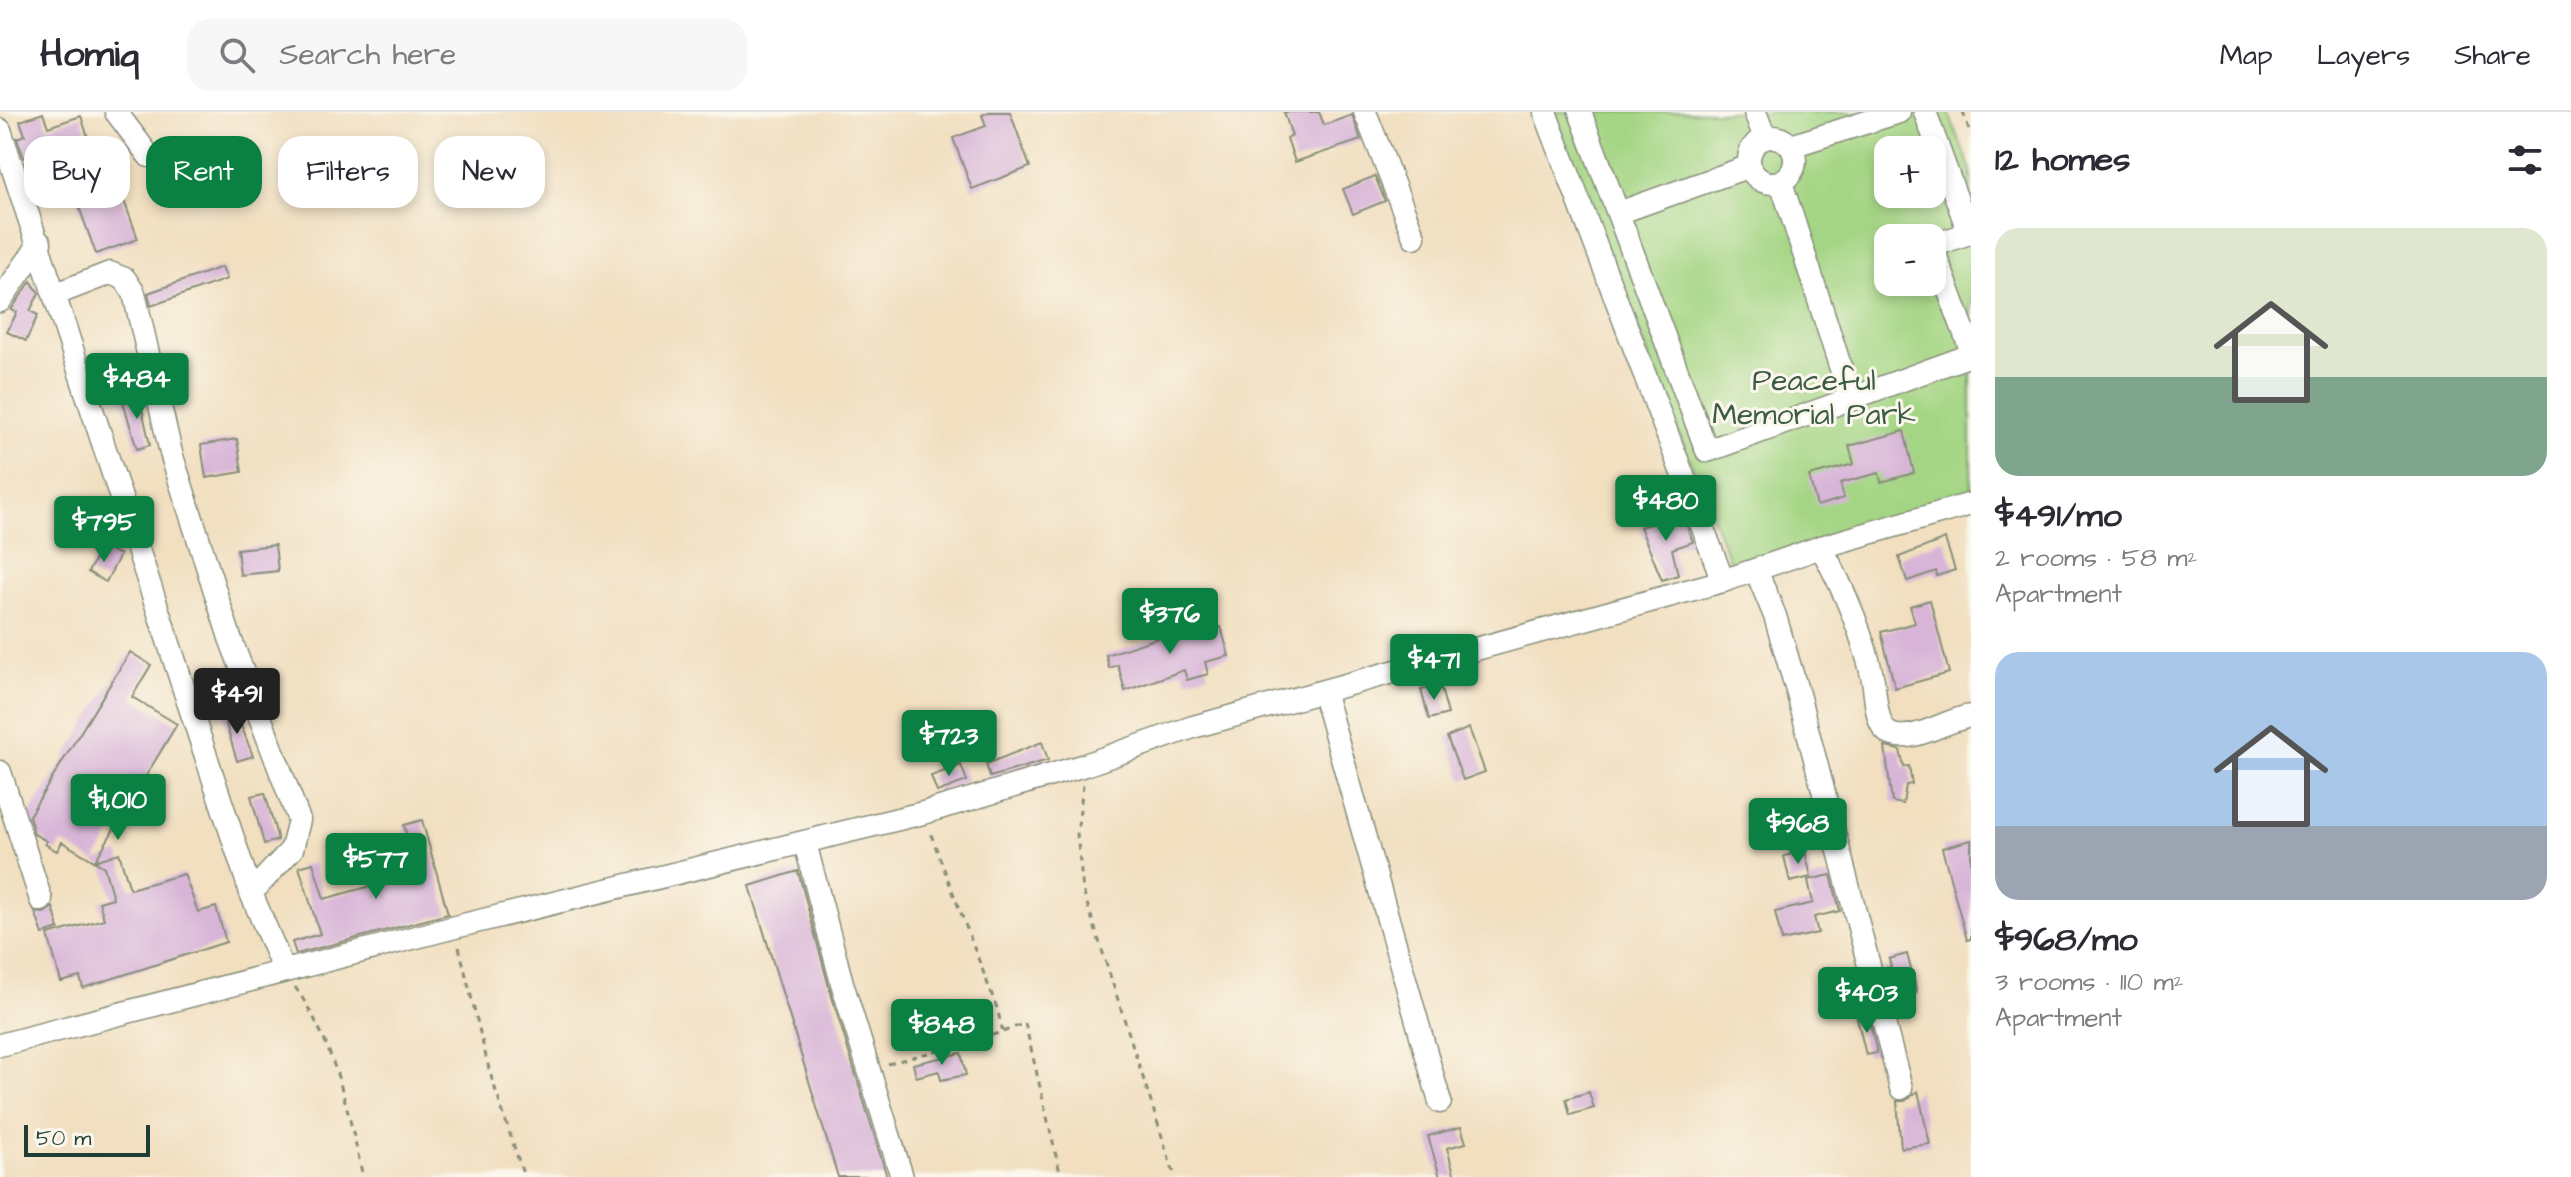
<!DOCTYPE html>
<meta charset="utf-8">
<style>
:root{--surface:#fff;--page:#f7f7f7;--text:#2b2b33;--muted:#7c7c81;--line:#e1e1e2;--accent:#0b8043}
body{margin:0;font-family:"Architects Daughter",sans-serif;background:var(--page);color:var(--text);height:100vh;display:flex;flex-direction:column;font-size:30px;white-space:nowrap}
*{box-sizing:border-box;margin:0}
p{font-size:26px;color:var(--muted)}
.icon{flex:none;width:44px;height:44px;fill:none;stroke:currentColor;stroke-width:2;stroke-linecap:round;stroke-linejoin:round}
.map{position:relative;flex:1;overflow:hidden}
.details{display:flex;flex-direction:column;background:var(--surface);width:600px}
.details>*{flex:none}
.top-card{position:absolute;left:24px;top:24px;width:760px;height:72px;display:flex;gap:16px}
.buttons{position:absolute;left:1874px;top:24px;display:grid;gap:16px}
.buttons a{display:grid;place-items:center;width:72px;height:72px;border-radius:16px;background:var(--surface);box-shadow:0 4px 12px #0003;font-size:40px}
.scale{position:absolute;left:24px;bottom:20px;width:126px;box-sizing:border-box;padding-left:8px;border:4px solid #1f3d34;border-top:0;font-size:22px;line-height:28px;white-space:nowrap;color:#1f3d34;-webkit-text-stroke:6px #fbf7ec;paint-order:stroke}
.price{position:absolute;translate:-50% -68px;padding:0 18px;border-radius:8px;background:var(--accent);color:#fff;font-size:26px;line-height:52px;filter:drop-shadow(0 2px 4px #0008)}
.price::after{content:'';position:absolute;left:50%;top:48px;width:24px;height:18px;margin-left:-12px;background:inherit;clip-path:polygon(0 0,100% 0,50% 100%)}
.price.current{background:#222;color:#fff}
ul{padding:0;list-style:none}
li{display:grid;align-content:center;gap:16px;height:424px;padding:0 24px}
li span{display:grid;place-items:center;height:248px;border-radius:24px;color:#555}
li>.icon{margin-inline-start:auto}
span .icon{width:144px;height:144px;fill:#fffc;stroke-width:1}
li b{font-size:34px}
h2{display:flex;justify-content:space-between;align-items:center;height:96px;padding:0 24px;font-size:34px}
.tag{padding:0 28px;border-radius:24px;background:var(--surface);box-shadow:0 4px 12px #0003;font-size:28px;line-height:72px}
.tag.current{background:var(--accent);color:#fff}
header{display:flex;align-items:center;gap:48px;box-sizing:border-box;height:112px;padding:0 40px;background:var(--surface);border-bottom:2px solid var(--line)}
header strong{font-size:38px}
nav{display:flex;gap:44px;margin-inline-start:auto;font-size:28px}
.search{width:560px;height:72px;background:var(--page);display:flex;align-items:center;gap:20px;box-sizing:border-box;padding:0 28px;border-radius:24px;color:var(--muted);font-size:30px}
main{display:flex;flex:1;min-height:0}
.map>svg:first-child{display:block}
</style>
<header>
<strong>Homiq</strong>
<div class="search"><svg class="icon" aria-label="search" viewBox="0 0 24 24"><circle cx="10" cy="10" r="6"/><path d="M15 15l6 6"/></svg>Search here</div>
<nav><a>Map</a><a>Layers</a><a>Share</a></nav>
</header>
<main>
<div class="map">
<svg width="1971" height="1065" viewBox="0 0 1971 1065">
<rect width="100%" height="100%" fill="#fbf7ec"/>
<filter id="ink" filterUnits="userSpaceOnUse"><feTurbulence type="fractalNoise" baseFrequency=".0125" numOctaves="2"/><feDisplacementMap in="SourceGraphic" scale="16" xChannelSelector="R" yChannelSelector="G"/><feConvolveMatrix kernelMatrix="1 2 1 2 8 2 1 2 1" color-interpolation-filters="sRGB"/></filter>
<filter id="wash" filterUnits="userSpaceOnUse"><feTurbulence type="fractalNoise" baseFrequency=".006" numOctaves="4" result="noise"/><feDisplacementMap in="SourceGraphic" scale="32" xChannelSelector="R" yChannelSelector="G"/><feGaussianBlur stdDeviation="1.8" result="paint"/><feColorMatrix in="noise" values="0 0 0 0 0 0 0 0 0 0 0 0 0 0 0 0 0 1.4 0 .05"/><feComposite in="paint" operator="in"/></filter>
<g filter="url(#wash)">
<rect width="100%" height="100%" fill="#f1dfc0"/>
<!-- green -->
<path fill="#a4d584" stroke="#62895c" stroke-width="2" fill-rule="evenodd" d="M 1553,0 L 1948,0 L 1971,58 L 1971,383 L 1732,455 ZM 1888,38 L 1932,38 L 1932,82 L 1888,82 ZM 1888,126 L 1932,126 L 1932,170 L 1888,170 Z"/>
<g id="blocks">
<!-- building -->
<g fill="#d8b5d8">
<polygon points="989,0 1010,0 1030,55 972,77 953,26 986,14 982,3"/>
<polygon points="1284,0 1319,0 1324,13 1352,3 1361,28 1295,50 1287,26 1292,24"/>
<polygon points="43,1 48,15 81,4 93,41 86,43 95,68 114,61 138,127 96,142 74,81 44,90 39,72 77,60 67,30 24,46 17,26 25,23 20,9"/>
<polygon points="220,26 240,80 219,88 199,34"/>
<polygon points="1375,64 1385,89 1353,102 1343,77"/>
<polygon points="222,155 227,167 151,194 148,181"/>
<polygon points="31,169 39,181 30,199 38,203 26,229 7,220 17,200 11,198"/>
<polygon points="139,283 150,333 137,337 122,286"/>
<polygon points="1904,319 1914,361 1881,370 1879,361 1840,371 1844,386 1817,394 1809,364 1854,352 1849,334"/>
<polygon points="237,327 242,360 206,366 201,333"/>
<polygon points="1682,402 1693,430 1672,437 1678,463 1662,468 1640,415"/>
<polygon points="1945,427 1955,458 1937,464 1936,459 1907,469 1899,445"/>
<polygon points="275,433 278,459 240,463 237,437"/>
<polygon points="102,434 120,443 106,470 88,460"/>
<polygon points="1930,488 1949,561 1895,576 1881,520 1915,511 1910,494"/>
<polygon points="1210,509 1212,518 1221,515 1229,544 1205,550 1208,562 1187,568 1184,558 1125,579 1118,553 1109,556 1106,543"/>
<polygon points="130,540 151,553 132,585 177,612 95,749 119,741 130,777 184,762 198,800 216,795 226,830 83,876 80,865 61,870 48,823 104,807 99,790 113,786 104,755 62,730 57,739 45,732 47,729 34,722 29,704"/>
<polygon points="1440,573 1448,602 1429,607 1421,578"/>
<polygon points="235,598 253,644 237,649 223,602"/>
<polygon points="1469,616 1485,660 1463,668 1447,625"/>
<polygon points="1042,630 1048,648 990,665 986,652"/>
<polygon points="1885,635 1900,638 1904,655 1909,654 1912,672 1906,673 1903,692 1892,690"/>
<polygon points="961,653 967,669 937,680 931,664"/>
<polygon points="265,681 278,728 264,732 251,684"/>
<polygon points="422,708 448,802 296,842 292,830 320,822 299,755 313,751 324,787 418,761 404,713"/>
<polygon points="1971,728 1971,827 1967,828 1942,736"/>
<polygon points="1805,739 1811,765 1790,770 1784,744"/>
<polygon points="798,759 829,875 887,1065 838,1065 750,774"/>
<polygon points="1831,763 1840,799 1814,805 1818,821 1782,829 1775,800 1813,791 1808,768"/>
<polygon points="53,795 59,817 43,822 35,800 44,801"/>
<polygon points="1907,842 1917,880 1892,887 1884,857 1891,855 1889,847"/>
<polygon points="1868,903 1877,941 1866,943 1857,906"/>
<polygon points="961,941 966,963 941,968 939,959 916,965 913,952"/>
<polygon points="1918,979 1930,1032 1901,1036 1897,989 1905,989"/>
<polygon points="1589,980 1594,996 1570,1003 1566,987"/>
<polygon points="1461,1015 1466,1031 1447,1036 1455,1065 1440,1065 1428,1024"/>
</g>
</g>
</g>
<g filter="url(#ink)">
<use href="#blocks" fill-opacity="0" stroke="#888e7a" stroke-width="2"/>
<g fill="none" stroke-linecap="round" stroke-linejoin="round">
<!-- minor casing -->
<g stroke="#888e7a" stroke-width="25">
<g id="minor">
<polyline points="116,0 149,44"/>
<polyline points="1365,0 1414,125"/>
<polyline points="1545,0 1723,469"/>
<polyline points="1580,0 1707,339 1971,243"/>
<polyline points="1755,0 1765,26"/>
<polyline points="1925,0 1969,121 1932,134"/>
<polyline points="0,18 251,781 284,859"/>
<circle cx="1772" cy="48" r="23"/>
<polyline points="1791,34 1899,0"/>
<polyline points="1781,70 1851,288"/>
<polyline points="1618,101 1750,54"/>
<polyline points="1932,134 1971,238"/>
<polyline points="56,182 110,161 125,167 134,181 171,341 230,526 299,708 292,737 251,781"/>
<polyline points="0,189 40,131"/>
<path d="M 1821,435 C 1844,477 1863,521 1873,568 C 1876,584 1875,618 1893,623 C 1917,630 1947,607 1971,604"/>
<polyline points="1756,458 1775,504 1798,582 1901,976"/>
<polyline points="1324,582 1440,990"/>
<polyline points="0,660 41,788"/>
<polyline points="805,731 842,871 902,1065"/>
<polyline points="0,933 455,815 923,701 1085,653 1193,615 1723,469 1821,435 1971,392"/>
</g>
</g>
<!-- path -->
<g stroke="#888e7a" stroke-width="3" stroke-dasharray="6 6" stroke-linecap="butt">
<polyline points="1963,0 1971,23"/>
<polyline points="1083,673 1077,722 1083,779 1175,1065"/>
<polyline points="459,835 490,961 524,1065"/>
<path d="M 295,875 C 335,932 348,998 363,1065"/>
<polyline points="1003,920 1025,911 1061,1065"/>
<polyline points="888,952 1003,920 997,896 930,720"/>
</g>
<!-- minor -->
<use href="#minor" stroke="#fff" stroke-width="22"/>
</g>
</g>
<g text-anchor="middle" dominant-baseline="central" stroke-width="6" stroke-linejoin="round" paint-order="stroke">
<!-- park labels -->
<g font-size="30" fill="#3a5b44" stroke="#fbf7ec">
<text x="1814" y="269">Peaceful<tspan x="1814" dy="34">Memorial Park</tspan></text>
</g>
</g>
</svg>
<div class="buttons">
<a>+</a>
<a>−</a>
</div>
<div class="scale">50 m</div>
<b class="price" style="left:137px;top:309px">$484</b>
<b class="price" style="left:1666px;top:431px">$480</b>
<b class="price" style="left:104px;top:452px">$795</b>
<b class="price" style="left:1170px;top:544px">$376</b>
<b class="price" style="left:1434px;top:590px">$471</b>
<b class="price current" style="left:237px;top:624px">$491</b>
<b class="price" style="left:949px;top:666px">$723</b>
<b class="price" style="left:118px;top:730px">$1,010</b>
<b class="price" style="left:1798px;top:754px">$968</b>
<b class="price" style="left:376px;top:789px">$577</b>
<b class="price" style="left:1867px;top:923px">$403</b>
<b class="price" style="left:942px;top:955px">$848</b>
<div class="top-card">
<a class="tag">Buy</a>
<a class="tag current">Rent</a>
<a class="tag">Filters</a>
<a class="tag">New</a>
</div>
</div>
<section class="details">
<h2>12 homes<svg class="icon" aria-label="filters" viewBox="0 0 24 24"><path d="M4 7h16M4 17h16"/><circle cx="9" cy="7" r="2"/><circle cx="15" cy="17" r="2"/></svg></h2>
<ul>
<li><span style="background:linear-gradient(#dfe7d0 60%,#7fa58c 0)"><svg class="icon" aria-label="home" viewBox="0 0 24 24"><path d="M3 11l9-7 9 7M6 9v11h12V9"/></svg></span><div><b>$491/mo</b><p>2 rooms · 58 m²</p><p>Apartment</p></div></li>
<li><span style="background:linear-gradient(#a9c7e8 70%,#9aa5b1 0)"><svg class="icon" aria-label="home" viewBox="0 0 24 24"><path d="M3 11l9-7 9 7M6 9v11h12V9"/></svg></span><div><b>$968/mo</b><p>3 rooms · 110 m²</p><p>Apartment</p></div></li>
</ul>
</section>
</main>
